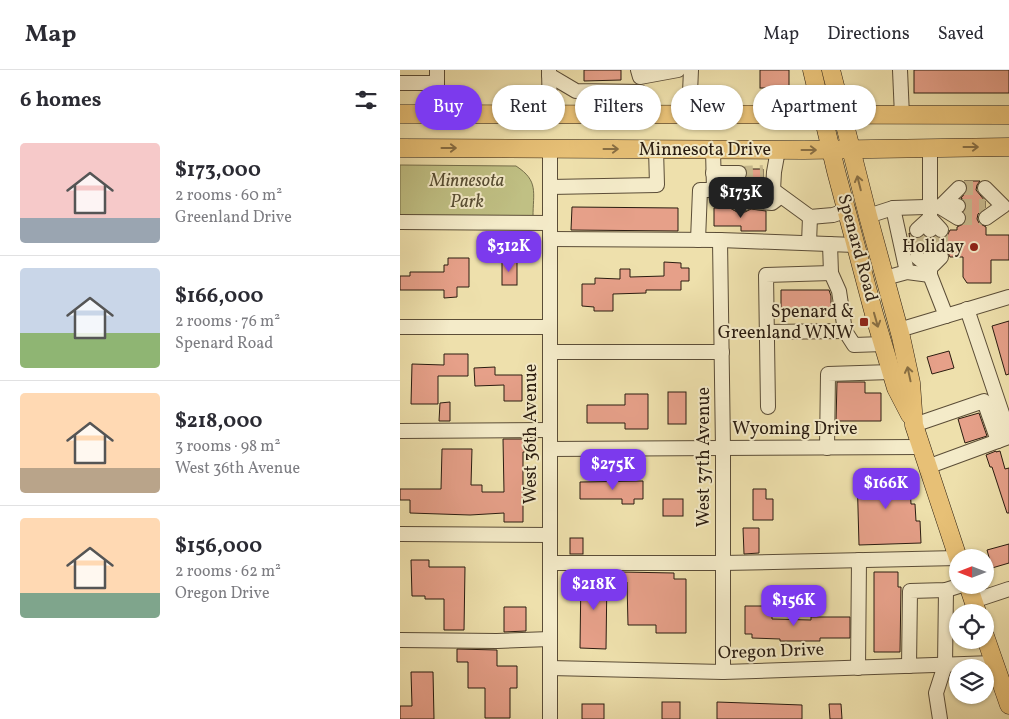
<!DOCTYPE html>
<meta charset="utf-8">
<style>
:root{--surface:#fff;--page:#f2f2f3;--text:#2b2b33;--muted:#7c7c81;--line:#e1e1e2;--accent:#7c3aed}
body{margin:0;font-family:Vollkorn,serif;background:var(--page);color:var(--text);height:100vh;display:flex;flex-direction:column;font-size:19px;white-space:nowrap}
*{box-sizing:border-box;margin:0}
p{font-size:16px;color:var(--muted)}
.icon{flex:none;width:28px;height:28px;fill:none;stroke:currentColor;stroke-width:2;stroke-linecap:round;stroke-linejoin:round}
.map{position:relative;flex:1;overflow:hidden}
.drawer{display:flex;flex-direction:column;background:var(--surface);width:400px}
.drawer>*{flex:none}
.hud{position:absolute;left:15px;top:15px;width:475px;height:45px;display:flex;gap:10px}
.needle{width:32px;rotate:270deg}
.controls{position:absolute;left:549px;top:479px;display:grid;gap:10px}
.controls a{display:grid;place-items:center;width:45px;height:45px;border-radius:50%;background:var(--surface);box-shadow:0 1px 4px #0004;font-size:25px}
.price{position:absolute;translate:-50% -42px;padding:0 11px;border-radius:10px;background:var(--accent);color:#fff;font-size:16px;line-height:32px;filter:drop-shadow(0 1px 2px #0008)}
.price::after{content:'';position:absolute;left:50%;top:30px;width:15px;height:11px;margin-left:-8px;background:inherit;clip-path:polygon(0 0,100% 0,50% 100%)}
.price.selected{background:#222;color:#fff}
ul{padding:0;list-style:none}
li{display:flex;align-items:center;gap:15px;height:125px;padding:0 20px}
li+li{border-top:1px solid var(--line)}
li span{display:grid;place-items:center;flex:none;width:140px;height:100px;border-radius:5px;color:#555}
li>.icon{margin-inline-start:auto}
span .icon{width:60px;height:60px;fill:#fffc;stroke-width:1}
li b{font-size:21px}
h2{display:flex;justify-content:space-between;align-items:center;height:60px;padding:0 20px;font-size:21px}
.chip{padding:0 18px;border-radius:22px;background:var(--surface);box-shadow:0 1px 4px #0004;font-size:18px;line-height:45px}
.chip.selected{background:var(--accent);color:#fff}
header{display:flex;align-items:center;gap:30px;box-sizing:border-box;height:70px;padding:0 25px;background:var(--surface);border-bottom:1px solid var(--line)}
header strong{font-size:24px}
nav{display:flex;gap:28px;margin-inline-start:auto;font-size:18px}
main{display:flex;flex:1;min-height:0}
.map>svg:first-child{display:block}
</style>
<header>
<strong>Map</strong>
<nav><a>Map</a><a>Directions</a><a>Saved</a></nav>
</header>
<main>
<section class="drawer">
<h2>6 homes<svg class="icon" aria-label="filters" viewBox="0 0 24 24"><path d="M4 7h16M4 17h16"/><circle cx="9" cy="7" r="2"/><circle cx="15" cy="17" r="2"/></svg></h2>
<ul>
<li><span style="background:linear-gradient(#f6c9c9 75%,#9aa5b1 0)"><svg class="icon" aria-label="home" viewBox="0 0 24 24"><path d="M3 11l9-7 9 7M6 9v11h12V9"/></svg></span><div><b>$173,000</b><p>2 rooms · 60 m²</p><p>Greenland Drive</p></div></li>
<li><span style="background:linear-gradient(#c9d6e8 65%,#8fb573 0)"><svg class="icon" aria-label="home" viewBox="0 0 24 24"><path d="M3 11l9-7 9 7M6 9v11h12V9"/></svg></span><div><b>$166,000</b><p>2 rooms · 76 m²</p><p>Spenard Road</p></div></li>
<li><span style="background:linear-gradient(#ffd9b3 75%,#b9a48a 0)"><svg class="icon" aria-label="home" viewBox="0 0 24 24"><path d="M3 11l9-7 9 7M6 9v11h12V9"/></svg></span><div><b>$218,000</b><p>3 rooms · 98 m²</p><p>West 36th Avenue</p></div></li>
<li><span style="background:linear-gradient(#ffd9b3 75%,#7fa58c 0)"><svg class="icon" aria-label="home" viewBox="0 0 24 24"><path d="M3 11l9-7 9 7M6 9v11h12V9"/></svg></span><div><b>$156,000</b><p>2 rooms · 62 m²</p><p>Oregon Drive</p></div></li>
</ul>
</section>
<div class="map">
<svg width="609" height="649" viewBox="0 0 609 649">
<rect width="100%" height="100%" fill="#eee0ac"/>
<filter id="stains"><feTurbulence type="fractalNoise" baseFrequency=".004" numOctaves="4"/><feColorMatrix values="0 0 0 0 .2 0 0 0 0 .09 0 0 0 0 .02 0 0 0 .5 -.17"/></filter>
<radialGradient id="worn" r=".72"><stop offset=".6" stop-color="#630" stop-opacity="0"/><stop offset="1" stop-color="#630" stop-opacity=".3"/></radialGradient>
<!-- green -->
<path fill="#c0c084" stroke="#756e4a" d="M 0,95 L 116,96 C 139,111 133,122 133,147 L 0,147 Z"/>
<!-- building -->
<g fill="#e6a089" stroke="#2a1c10">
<polygon points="184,0 221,0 221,10 184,11"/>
<rect x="360" y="0" width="29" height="18"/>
<rect x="514" y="0" width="95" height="23"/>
<polygon points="347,99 363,99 363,112 358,114 355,118 355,124 350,126 346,125 348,120 346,115 340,112 347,107"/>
<polygon points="564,111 580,111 577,115 576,120 585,131 585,138 578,144 577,149 579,153 586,157 586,165 609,165 609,190 591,190 591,213 567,213 563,207 563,187 550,187 547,181 544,179 535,180 530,178 524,181 518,178 511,181 509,163 515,168 524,166 530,169 535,167 542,169 547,166 550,160 557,160 557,157 565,153 567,148 564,142 567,135 565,131 561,128 568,120 567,115"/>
<polygon points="172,137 278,138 278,161 171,160"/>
<polygon points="314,138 330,138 337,142 345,142 351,139 366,141 366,161 341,161 341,156 314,156"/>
<rect x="107" y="165" width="16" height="22"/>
<polygon points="48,188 69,188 69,217 57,217 57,227 44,228 44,220 0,220 0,206 10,206 10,202 44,202 44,195 48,195"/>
<rect x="102" y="191" width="15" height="24"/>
<polygon points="264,192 281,193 281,198 289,198 289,211 281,211 281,220 246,220 246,223 213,224 213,241 194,241 194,237 182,236 182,214 195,214 195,208 220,209 220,199 230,199 230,207 264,206"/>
<polygon points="381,220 429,220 431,226 431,244 381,244"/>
<polygon points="609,251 609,304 606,305 592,256"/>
<polygon points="549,281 554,298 532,304 527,287"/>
<polygon points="44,284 68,284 68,306 38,306 38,334 11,334 12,294 44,295"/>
<polygon points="95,297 95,305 122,305 122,331 104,331 104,315 75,316 74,298"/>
<polygon points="437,312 465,312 465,323 481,323 481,351 436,351"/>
<rect x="268" y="322" width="18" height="32"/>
<polygon points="225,324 248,324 248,359 225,359 225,353 187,353 187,335 225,335"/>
<polygon points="50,332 50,351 39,351 40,333"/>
<polygon points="579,343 587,366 565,373 558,349"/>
<polygon points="103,369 133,369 133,382 123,382 123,452 104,452 104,443 70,445 10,443 10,430 0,430 0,419 41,419 42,379 72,379 71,415 82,415 82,422 104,422"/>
<polygon points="596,381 596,382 600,381 605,399 609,398 609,443 607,443 592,397 590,397 586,385"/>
<polygon points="505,401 506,416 510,416 511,434 515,434 516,451 520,451 521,473 459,475 457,402"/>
<polygon points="243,411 243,429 234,429 234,434 222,434 222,429 180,429 180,412"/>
<polygon points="353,419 366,419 366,429 373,429 373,450 353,450"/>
<rect x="263" y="429" width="20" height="17"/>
<polygon points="343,458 359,458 359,483 344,484"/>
<rect x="170" y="468" width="13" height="16"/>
<polygon points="609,474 609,493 592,498 587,480"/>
<polygon points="11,490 29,490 29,497 65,497 64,560 44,560 44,529 25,529 25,526 12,526"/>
<polygon points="222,502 274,503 274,509 286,509 286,563 256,563 256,555 228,555 227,512 222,512"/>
<polygon points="474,502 498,502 498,517 501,517 500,582 474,582"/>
<polygon points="181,504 207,504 206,579 180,578"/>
<polygon points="345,536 372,536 372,549 411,550 411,547 450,547 450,568 420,568 420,571 380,571 380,569 352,568 352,564 345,564"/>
<polygon points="104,537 126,537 126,561 104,562"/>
<polygon points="57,579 97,580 97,596 117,596 117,618 110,618 110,648 85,648 85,618 68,618 68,592 57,592"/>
<polygon points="11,602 33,602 34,649 0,649 0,636 12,636"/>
<rect x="262" y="632" width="18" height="17"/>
<polygon points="317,632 402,635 402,649 317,649"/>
<rect x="182" y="634" width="22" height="15"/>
<polygon points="429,634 441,634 442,649 430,649"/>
</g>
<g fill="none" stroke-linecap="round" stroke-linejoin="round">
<!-- minor-tunnel -->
<g stroke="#c7b98d" stroke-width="14" stroke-dasharray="14 7" stroke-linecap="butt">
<polyline points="339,103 363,102"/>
<polyline points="559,118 585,118"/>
<polyline points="339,120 363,121"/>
<polyline points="558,136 585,136"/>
<polyline points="558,148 586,148"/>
<polyline points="517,160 517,187"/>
<polyline points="530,160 530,187"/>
<polyline points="541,160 541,187"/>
</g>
<!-- minor casing -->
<g stroke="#5b4d37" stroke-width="16">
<g id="minor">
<polyline points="37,0 37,44"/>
<polyline points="149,0 150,45"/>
<polyline points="238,0 240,7 278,0"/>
<polyline points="500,0 502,46"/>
<polyline points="149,5 176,21 240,22"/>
<polyline points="0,13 37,13"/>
<polyline points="289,45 291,0"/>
<polyline points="313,80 314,120 339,120"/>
<polyline points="313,103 339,103"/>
<polyline points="150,117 257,115 256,79"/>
<polyline points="585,118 603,136 586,148"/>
<polyline points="325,120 337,133 345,133"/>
<polyline points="373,120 410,147 433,145 448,140"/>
<polyline points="363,121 373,120 374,102 378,80"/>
<polyline points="357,132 372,133 380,127"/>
<polyline points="493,138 507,202"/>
<polyline points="468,146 493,138 558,136"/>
<polyline points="558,148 540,137 559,118"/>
<polyline points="0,152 150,153"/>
<polyline points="517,160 530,148 541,160"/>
<polyline points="530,160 530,77"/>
<polyline points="150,169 320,170 455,175"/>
<polyline points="298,170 300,120 314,120"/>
<polyline points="320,170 323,379 323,602"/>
<polyline points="409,173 410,147"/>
<polyline points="430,174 431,203 439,221 445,261 454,275 483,274"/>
<polyline points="517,187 530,198 541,187"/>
<polyline points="530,187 530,205 546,246"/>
<polyline points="485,208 507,202 530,205"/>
<polyline points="567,239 609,364"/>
<polyline points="0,257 150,257"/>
<polyline points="499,260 609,227"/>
<polyline points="367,262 445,261"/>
<polyline points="150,282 322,282"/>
<polyline points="368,337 366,205 431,203"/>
<polyline points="514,355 584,331 598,371"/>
<polyline points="0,361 150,360"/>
<polyline points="427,378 428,304 491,302"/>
<polyline points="150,379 520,377"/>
<polyline points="527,397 606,368"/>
<polyline points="0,464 150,465"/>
<polyline points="150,493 323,493 558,488"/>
<polyline points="573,531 609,519"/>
<polyline points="0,570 97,571 150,569"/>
<polyline points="509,596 510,521 546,520 562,515"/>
<polyline points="150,598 323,602 594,593"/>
<polyline points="458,598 459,490"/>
<polyline points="150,649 150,79"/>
<polyline points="540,649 536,623 545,595 546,520"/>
</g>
</g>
<!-- major casing -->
<g stroke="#2a1c10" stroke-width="19">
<g id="major">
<polyline points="412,0 436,101 474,244 496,318 510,345"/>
<polyline points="431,0 468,146 501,267 511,313 514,355 558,488"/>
<polyline points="0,44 609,45"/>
<polyline points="0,78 404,80 609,77"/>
<polyline points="568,515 577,542"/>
<polyline points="585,566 609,635"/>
</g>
</g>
<!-- minor -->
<use href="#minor" stroke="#f4ebc9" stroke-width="14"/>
<!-- major -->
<use href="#major" stroke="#e7c076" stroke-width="18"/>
</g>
<!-- one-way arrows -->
<defs><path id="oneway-shaft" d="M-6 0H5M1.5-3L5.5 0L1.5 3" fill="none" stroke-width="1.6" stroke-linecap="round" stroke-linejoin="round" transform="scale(1.25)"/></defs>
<g stroke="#886e43">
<use href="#oneway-shaft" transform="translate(571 77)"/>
<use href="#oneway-shaft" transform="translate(49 78)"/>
<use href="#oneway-shaft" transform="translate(211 79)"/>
<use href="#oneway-shaft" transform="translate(409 80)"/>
<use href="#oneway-shaft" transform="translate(459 113) rotate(-104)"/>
<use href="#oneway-shaft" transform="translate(476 250) rotate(74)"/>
<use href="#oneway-shaft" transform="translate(509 304) rotate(-102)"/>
</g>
<!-- markers -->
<g fill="#8f2418" stroke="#f4ebc9" stroke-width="2">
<circle cx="574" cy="177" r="5"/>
<rect x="459" y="247" width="10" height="10" rx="2.5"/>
</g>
<g text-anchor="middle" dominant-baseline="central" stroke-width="4" stroke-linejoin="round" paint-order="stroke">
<!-- street labels -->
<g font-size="18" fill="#2a1c10" stroke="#f4ebc9">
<text x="305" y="80">Minnesota Drive</text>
<text transform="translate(457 178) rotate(75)">Spenard Road</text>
<text x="395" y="359">Wyoming Drive</text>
<text transform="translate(131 364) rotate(-90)">West 36th Avenue</text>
<text transform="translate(304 387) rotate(-90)">West 37th Avenue</text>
<text transform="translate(371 582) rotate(-2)">Oregon Drive</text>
</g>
<!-- park labels -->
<g font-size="18" font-style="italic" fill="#574d33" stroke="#f4ebc9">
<text x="67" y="111">Minnesota<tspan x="67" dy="21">Park</tspan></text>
</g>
<!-- poi labels -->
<g font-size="18" fill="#2a1c10" stroke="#f4ebc9" text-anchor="end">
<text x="564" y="177">Holiday</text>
<text x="454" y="242">Spenard &amp;<tspan x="454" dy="21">Greenland WNW</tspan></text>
</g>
</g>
<rect width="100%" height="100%" filter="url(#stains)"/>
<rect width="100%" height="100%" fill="url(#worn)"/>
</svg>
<div class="controls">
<a><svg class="needle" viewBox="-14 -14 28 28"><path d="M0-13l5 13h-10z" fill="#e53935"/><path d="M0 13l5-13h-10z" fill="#7c7c81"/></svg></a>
<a><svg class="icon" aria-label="locate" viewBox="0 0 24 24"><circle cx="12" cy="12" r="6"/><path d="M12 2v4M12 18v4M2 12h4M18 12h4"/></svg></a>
<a><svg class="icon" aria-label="layers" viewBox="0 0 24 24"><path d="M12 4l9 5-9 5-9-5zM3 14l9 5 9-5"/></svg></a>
</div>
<b class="price selected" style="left:341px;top:149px">$173K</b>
<b class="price" style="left:109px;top:203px">$312K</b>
<b class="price" style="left:213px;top:421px">$275K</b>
<b class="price" style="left:486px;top:440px">$166K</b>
<b class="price" style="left:194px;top:541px">$218K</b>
<b class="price" style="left:394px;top:557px">$156K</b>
<div class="hud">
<a class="chip selected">Buy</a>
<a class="chip">Rent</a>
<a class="chip">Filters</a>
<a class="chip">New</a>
<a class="chip">Apartment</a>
</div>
</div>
</main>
